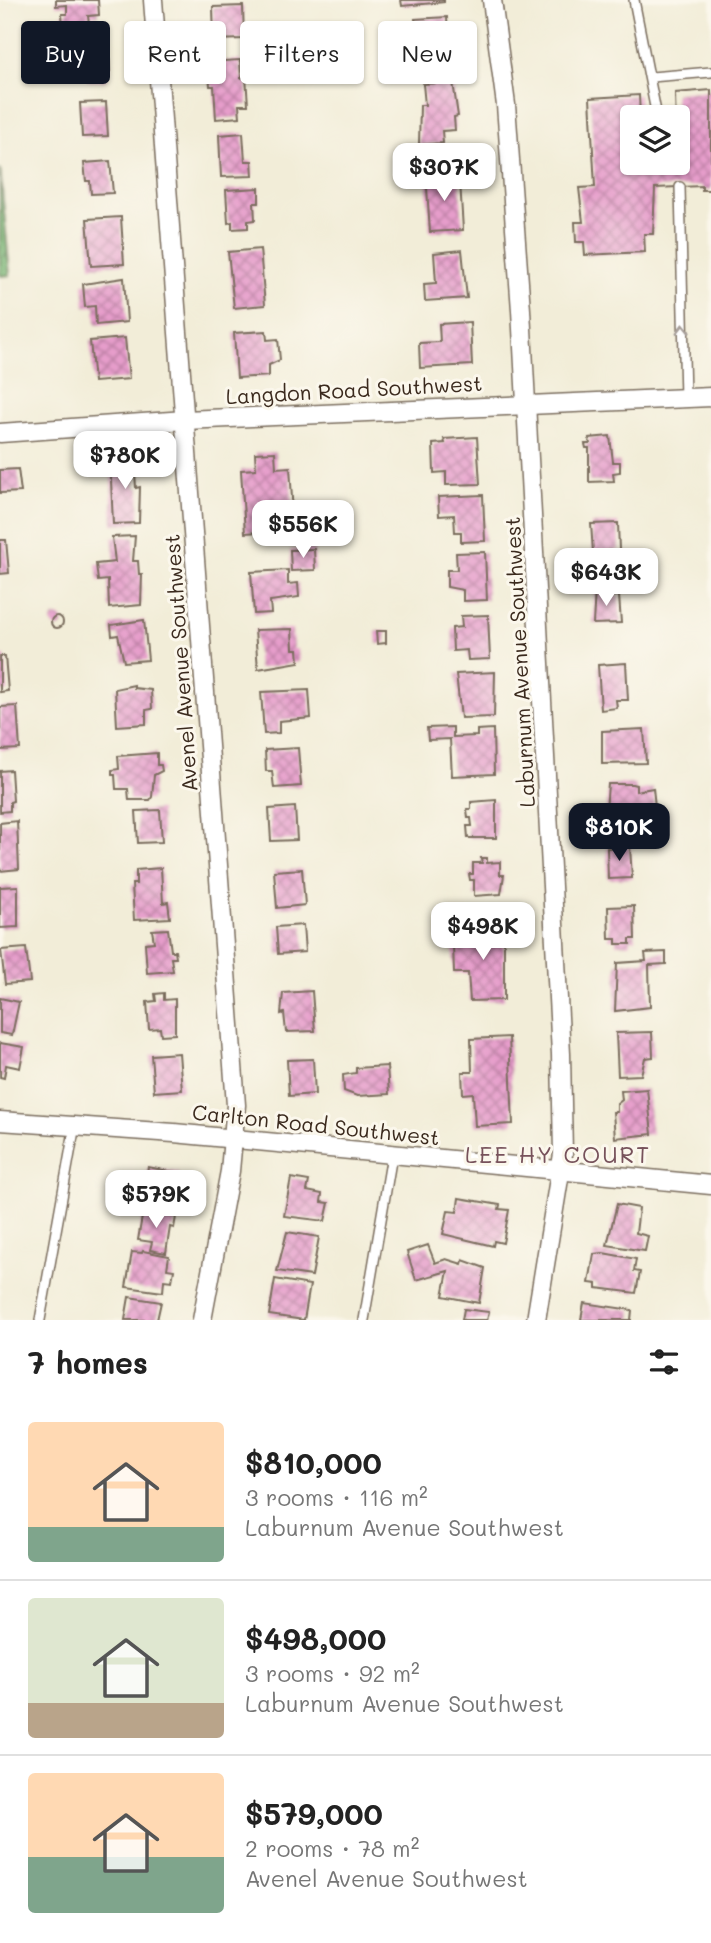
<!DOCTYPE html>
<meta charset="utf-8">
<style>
:root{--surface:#fff;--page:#f6f6f6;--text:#222;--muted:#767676;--line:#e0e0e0;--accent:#111827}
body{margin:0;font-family:Mali,sans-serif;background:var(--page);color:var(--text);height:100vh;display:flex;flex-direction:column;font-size:26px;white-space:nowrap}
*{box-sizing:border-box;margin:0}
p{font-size:23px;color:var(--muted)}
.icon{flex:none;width:38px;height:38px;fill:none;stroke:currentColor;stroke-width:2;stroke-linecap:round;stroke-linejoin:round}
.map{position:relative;height:1320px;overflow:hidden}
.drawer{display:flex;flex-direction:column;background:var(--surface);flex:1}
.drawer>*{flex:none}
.top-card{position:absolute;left:21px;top:21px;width:670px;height:63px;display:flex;gap:14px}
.buttons{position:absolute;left:620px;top:105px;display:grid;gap:14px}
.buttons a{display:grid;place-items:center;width:70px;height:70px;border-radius:7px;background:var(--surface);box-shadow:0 2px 5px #0004;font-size:35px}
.price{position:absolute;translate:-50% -60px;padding:0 16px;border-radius:14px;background:#fff;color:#222;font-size:23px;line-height:46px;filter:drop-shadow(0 2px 4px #0008)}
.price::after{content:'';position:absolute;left:50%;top:42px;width:21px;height:16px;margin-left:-10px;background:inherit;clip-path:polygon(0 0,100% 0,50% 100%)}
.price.current{background:var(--accent);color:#fff}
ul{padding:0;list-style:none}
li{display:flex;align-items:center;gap:21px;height:175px;padding:0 28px}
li+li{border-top:2px solid var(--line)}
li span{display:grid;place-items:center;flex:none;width:196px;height:140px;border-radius:7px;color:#555}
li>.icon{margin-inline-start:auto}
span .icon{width:84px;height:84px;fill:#fffc;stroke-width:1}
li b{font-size:30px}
h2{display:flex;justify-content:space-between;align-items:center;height:84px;padding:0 28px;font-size:30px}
.tag{padding:0 24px;border-radius:7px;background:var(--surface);box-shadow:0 2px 5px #0004;font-size:24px;line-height:63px}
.tag.current{background:var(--accent);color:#fff}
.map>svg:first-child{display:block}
</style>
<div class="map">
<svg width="711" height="1320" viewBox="0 0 711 1320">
<defs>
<pattern id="forest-firs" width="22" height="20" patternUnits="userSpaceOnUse" patternTransform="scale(1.75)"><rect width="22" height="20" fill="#77b272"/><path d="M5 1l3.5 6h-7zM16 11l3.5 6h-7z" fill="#63915d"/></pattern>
<pattern id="building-cross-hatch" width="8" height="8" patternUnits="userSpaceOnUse" patternTransform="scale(1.75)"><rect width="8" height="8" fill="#e69dcb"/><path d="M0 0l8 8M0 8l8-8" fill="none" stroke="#bc80a4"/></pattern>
</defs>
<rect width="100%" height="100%" fill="#fbf7ec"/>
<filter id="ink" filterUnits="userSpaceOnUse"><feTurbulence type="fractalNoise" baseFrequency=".0143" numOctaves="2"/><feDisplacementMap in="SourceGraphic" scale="14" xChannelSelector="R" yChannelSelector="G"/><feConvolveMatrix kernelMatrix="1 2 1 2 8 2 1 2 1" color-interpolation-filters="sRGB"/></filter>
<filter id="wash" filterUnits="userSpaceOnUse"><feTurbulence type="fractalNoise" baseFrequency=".00686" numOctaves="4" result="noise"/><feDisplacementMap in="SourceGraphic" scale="28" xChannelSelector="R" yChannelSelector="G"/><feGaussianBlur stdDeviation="1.57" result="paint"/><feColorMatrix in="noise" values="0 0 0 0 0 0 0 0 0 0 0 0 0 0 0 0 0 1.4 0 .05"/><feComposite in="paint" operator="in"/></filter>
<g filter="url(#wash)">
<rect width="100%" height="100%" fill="#f2edd8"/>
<!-- forest -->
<polygon fill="url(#forest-firs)" stroke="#596e48" stroke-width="2" points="0,168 10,275 0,276"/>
<g id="blocks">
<!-- building -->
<g fill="url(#building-cross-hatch)">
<polygon points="56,0 98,0 99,15 88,16 89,24 63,26 62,14 67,14 67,5 56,6"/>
<polygon points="401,0 444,0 444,2 402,6"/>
<polygon points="243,6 244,39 214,40 213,7"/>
<polygon points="447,17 449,58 418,61 417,48 408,49 407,27 416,27 415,19"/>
<polygon points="108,38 110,71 106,71 106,80 88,81 83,64 71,65 74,42"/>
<polygon points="240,60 241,78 246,77 248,105 239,105 240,117 216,119 214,86 210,86 208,62"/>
<polygon points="453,82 458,116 454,117 455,130 442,131 443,143 419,145 420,105 425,105 423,84"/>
<polygon points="711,90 711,190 702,190 702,186 655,188 653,234 644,234 645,252 585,255 584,242 576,242 575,222 583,222 579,188 595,187 590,98 639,95 640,117 632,117 632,163 677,163 675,93"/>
<polygon points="106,102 108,136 82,137 80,103"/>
<polygon points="243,133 245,161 252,161 253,176 221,177 219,135"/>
<polygon points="110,161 113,193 91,194 90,181 86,181 84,163"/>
<polygon points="452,172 452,181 460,181 463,230 430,232 426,173"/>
<polygon points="259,188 259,203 254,203 255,220 248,221 248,228 232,229 232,222 228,223 226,190"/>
<polygon points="121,217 124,264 91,266 87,219"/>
<polygon points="260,249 265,305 234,308 228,252"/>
<polygon points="462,250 467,298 425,301 424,284 436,283 434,253"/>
<polygon points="124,278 127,322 96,325 95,306 85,307 83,284"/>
<polygon points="470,322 472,365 420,368 419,343 440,342 439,324"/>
<polygon points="266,331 267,340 278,339 280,360 269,365 269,376 237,378 234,333"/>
<polygon points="125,338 129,379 94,382 90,341"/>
<polygon points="610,436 613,462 620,462 620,472 613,473 614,481 589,482 589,448 586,448 585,444 590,444 589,438"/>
<polygon points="477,437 480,484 446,485 446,472 434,473 433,444 445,443 444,439"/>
<polygon points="275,452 276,468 290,467 294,530 245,533 241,470 256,469 255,453"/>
<polygon points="134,456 136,488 140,487 139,523 113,524 110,458"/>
<polygon points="18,469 21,492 0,493 0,470"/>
<polygon points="483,495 485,541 461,542 461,532 455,532 454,515 439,516 438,497"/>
<polygon points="618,523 619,550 593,552 591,524"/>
<polygon points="135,536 133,561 138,561 139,574 142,574 141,605 109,608 108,580 98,581 96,564 115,562 112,537"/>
<polygon points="0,540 6,540 9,573 0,574"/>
<polygon points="314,549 315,570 291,571 290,550"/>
<polygon points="485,552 487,600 463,601 463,590 447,587 447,570 457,570 456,553"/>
<polygon points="288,570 288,584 298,583 299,597 270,601 271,613 254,614 251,572"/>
<polygon points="609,588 609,596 619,596 621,623 593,624 595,589"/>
<polygon points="488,615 490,659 468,660 467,650 453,651 452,628 462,627 461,616"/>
<circle cx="57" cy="622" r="6"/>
<polygon points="144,620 148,660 124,662 118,635 112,636 111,625"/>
<polygon points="292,629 293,649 298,649 299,662 258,669 255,630"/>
<polygon points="376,631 386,631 386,643 377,644"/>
<polygon points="0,656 5,656 8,691 0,692"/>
<polygon points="626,663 628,700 616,700 617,708 601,710 598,665"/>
<polygon points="495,672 494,717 461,718 456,674"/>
<polygon points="134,685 134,688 151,690 152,709 146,710 146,724 117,726 115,689"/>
<polygon points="309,690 311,718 279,721 279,733 264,734 261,692"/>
<polygon points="17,706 20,749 0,750 0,707"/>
<polygon points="453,727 453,737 477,736 477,730 493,729 494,774 452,776 450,739 428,740 427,728"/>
<polygon points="644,729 646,763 602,764 602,731"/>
<polygon points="298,748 301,786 274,788 272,771 266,771 265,750"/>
<polygon points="157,753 157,765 161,765 162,771 154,775 152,797 150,800 129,800 128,789 116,789 115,775 112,775 112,770 119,769 118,756"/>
<polygon points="11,770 13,801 10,802 10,811 0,812 0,771"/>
<polygon points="608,784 632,784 636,785 636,791 653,788 657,825 612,829 605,826"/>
<polygon points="496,800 496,838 468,838 467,826 472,826 471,818 468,818 467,809 471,809 471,802"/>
<polygon points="295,807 297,840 271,841 269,809"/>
<polygon points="160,810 162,842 138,843 136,811"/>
<polygon points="17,821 19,869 0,871 0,823"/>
<polygon points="630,847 632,878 608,879 607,848"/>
<polygon points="481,858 487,858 487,863 500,862 500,875 504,875 501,894 474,896 474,880 470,880 469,874 473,874 473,863 482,863"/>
<polygon points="161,868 163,903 168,902 170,918 134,920 132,884 136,884 136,870"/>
<polygon points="302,869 305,905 277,908 274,871"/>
<polygon points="18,886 18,927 0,928 0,887"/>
<polygon points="634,906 635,939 630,939 630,944 616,944 616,939 609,939 608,907"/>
<polygon points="501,919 501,939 504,939 504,1000 470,1001 468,973 454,973 453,944 477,940 476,921"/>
<polygon points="303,925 305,952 278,954 276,927"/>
<polygon points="168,929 171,951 175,951 176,958 171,958 173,971 147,973 145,943 154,942 152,930"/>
<polygon points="26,948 30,982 5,984 1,950"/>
<polygon points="666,952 666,964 649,965 650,1007 615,1011 617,963 646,961 645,953"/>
<polygon points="312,991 315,1031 286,1032 284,1013 281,1014 283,993"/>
<polygon points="164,993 164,1000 175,999 175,1034 161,1035 160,1028 149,1029 147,1002 156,1001 155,994"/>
<polygon points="0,998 19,1002 12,1035 0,1033"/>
<polygon points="652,1032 653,1057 645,1058 641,1075 618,1076 616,1033"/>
<polygon points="509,1037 513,1124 475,1126 473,1093 463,1094 462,1072 472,1072 471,1039"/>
<polygon points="0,1043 24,1047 20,1068 6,1065 4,1078 0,1077"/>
<polygon points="179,1053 182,1090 154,1092 151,1055"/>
<polygon points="313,1059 315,1094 289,1096 287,1060"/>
<polygon points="387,1066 389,1094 357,1096 344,1091 343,1075 356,1073 356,1068"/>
<polygon points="647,1089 652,1134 615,1138 613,1112 617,1112 617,1104 622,1100 621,1091"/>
<polygon points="148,1167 179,1173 173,1203 143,1197"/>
<polygon points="291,1178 309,1181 307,1191 322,1194 321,1202 329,1203 325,1221 284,1216"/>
<polygon points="459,1198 500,1205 499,1209 509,1210 503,1243 494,1241 493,1246 443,1234 448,1211 457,1212"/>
<polygon points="617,1204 639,1208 636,1233 648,1236 645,1251 607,1245"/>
<polygon points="143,1211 176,1217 174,1228 170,1227 166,1253 150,1250 152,1242 138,1240"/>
<polygon points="287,1232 319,1237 312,1276 277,1271"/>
<polygon points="428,1245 435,1263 446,1259 462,1264 463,1260 485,1268 479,1303 443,1296 448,1271 416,1280 407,1252"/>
<polygon points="143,1251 169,1256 167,1269 174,1270 172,1281 164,1280 163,1292 126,1287 132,1252 142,1253"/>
<polygon points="603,1253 636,1259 634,1271 640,1272 636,1293 597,1288 597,1284 589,1283 594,1254"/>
<polygon points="275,1279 310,1285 304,1320 269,1315"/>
<polygon points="129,1297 161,1302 157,1320 125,1320"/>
<polygon points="584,1303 632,1310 631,1320 581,1320"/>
<polygon points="464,1309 489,1312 487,1320 462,1320"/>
</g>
</g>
</g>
<g filter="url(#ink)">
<use href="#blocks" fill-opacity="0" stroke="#7b6e5f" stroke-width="2"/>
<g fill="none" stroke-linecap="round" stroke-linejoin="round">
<!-- lane casing -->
<g stroke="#7b6e5f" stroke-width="12">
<g id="lane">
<polyline points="634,0 657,117"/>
<polyline points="651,77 711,72"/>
<polyline points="680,187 685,398"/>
<polyline points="40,1320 75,1125"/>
<polyline points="364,1320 392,1155"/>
</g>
</g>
<!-- street casing -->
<g stroke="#7b6e5f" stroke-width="21">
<g id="street">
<polyline points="153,0 236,1105 230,1171 202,1320"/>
<polyline points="492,0 506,105 521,310 561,1054 563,1154 536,1320"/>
<polyline points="0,433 185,420 711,397"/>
<polyline points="0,1121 174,1133 711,1185"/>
</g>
</g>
<!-- lane -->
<use href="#lane" stroke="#fff" stroke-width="9"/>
<!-- street -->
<use href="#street" stroke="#fff" stroke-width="18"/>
</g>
<!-- one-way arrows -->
<defs><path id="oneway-chevron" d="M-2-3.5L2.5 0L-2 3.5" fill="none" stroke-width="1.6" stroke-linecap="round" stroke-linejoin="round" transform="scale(1.75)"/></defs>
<use stroke="#a79f9a" href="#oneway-chevron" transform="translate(683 329) rotate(-91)"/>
</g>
<g text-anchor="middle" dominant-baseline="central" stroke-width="6" stroke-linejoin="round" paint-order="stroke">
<!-- street labels -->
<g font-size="21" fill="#3b2a1e" stroke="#fbf7ec">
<text transform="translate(354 389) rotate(-3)">Langdon Road Southwest</text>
<text transform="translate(519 662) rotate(-93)">Laburnum Avenue Southwest</text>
<text transform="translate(180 663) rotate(-94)">Avenel Avenue Southwest</text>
<text transform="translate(316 1124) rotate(6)">Carlton Road Southwest</text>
</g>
<!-- neighbourhood labels -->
<g font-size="23" letter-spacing="2" fill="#77525b" stroke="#fbf7ec">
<text x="558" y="1154">LEE HY COURT</text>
</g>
</g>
</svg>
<div class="buttons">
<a><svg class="icon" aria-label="layers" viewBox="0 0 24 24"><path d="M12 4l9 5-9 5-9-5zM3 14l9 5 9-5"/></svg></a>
</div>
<b class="price" style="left:444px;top:203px">$307K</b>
<b class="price" style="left:125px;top:491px">$780K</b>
<b class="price" style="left:303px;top:560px">$556K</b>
<b class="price" style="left:606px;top:608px">$643K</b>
<b class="price current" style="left:619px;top:863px">$810K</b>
<b class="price" style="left:483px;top:962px">$498K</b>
<b class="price" style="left:156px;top:1230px">$579K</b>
<div class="top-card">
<a class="tag current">Buy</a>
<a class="tag">Rent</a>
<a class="tag">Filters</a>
<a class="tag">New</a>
</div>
</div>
<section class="drawer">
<h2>7 homes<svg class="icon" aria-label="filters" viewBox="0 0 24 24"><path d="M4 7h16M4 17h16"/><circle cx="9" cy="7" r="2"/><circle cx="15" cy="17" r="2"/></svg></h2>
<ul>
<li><span style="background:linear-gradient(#ffd9b3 75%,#7fa58c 0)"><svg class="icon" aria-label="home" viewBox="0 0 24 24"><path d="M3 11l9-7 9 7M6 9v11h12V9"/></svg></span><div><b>$810,000</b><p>3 rooms · 116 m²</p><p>Laburnum Avenue Southwest</p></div></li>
<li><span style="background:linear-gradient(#dfe7d0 75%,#b9a48a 0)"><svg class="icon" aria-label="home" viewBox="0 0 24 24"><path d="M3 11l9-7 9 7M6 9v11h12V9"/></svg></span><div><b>$498,000</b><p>3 rooms · 92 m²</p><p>Laburnum Avenue Southwest</p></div></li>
<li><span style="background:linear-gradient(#ffd9b3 60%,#7fa58c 0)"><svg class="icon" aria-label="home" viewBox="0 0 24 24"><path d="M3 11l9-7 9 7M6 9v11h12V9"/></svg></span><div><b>$579,000</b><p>2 rooms · 78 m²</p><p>Avenel Avenue Southwest</p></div></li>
</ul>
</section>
